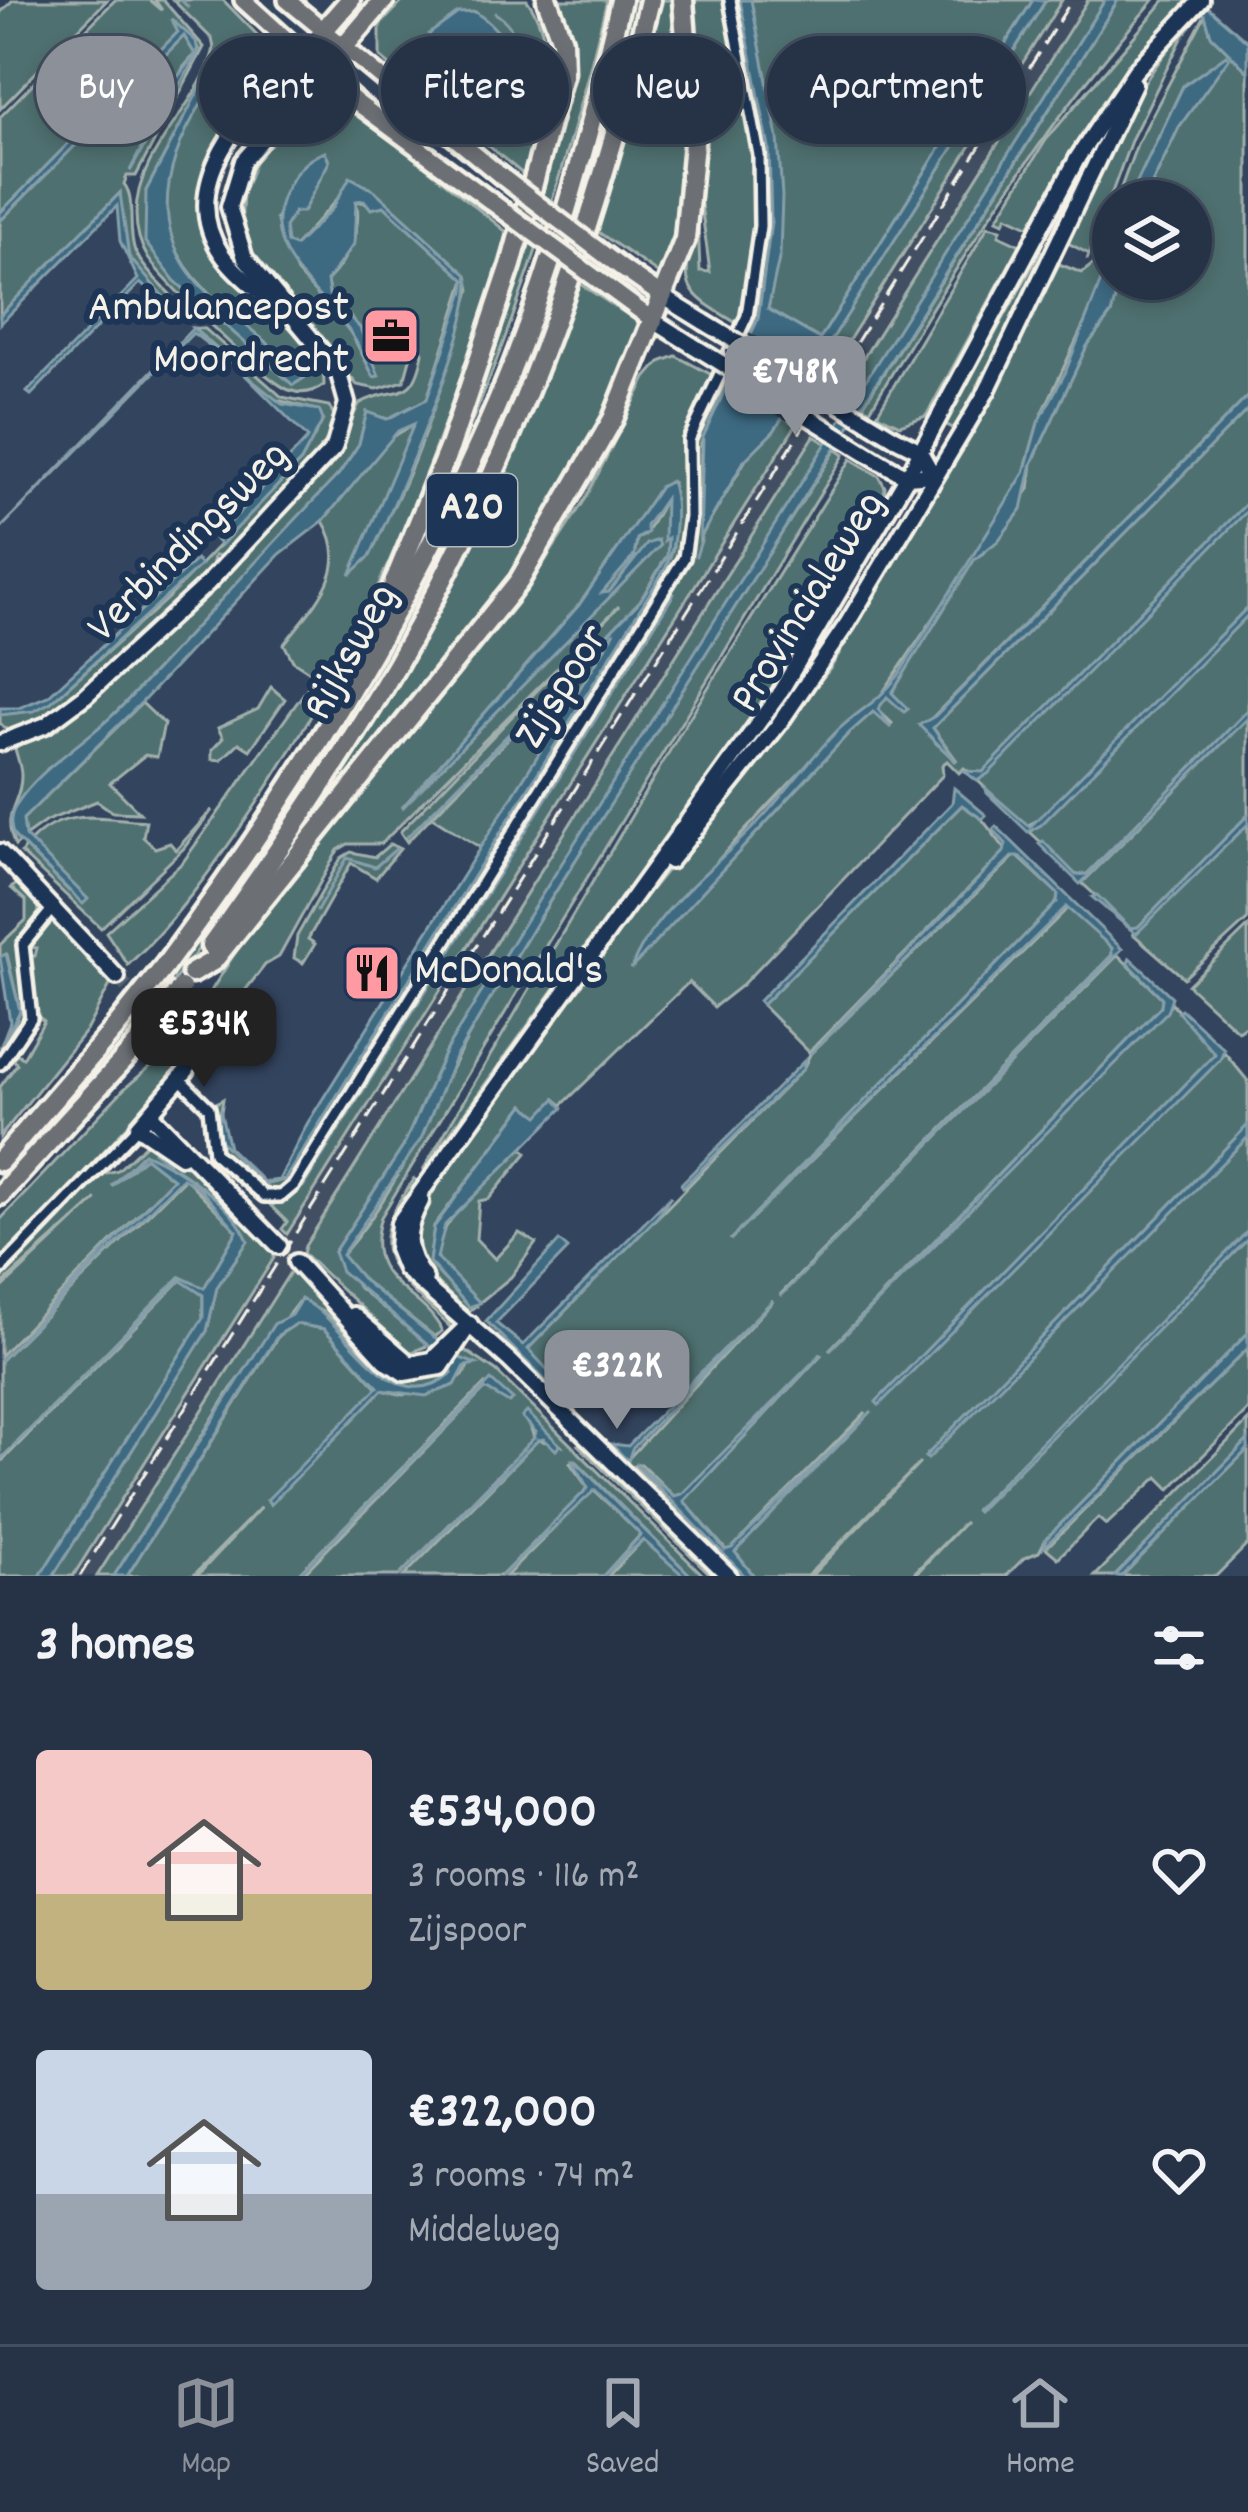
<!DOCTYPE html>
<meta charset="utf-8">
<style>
:root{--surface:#263346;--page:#323f51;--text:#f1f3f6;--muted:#a4aab3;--line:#424e5f;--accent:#8c9099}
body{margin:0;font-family:Dekko,sans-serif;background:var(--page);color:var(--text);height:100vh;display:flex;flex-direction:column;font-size:45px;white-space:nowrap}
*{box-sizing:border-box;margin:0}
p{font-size:39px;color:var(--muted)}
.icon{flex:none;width:66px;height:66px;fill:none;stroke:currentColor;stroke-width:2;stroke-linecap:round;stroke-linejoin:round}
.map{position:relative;height:1576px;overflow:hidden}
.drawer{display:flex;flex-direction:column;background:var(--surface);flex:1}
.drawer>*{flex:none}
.banner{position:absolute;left:36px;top:36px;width:1176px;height:108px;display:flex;gap:24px}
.tools{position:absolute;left:1092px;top:180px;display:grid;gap:24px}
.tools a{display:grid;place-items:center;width:120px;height:120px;border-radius:50%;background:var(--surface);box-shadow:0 6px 18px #0003,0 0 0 3px var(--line);font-size:60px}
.price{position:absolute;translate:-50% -102px;padding:0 27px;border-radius:24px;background:var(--accent);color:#fff;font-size:39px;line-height:78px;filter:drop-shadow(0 3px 6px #0008)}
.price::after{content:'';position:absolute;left:50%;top:72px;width:36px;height:27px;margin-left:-18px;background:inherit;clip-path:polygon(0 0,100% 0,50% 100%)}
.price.selected{background:#222;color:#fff}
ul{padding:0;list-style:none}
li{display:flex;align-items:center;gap:36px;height:300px;padding:0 36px}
li span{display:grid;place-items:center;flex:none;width:336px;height:240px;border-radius:12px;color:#555}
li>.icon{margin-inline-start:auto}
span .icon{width:144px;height:144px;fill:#fffc;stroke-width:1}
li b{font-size:51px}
h2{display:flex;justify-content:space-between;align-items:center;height:144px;padding:0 36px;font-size:51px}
.pill{padding:0 42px;border-radius:54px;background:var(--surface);box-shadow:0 6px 18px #0003,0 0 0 3px var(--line);font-size:42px;line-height:108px}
.pill.selected{background:var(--accent);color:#fff}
.menu{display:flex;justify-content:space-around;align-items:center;height:168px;border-top:3px solid var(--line);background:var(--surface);font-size:33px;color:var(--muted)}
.menu a{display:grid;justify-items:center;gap:6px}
.menu .selected{color:var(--accent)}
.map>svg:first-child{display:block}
</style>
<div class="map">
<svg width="1248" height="1576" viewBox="0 0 1248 1576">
<rect width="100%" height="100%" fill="#33445e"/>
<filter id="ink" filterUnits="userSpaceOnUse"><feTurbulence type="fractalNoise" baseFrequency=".00833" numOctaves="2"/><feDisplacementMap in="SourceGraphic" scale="24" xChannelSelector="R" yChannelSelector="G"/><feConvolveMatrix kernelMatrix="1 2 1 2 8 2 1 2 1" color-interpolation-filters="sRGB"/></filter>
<g filter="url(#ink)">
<!-- built -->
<polygon fill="#424f63" points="1062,0 1088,0 97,1576 73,1576"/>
<!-- green -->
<g fill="#4f6f6f" stroke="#a2b0ac" stroke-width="3" fill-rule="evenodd">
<polygon points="13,0 107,0 0,109 0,13"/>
<path d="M 115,0 L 150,0 L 162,10 L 155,0 L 163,0 L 204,47 L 136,176 L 127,176 L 124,184 C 136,198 127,230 135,251 C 147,277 172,291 185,313 L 181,319 L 179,318 L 129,257 L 120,226 L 120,193 L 0,315 L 0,221 L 184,36 L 195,54 L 183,68 L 130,171 L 199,49 L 171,19 L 178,32 L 0,213 L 0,117 Z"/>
<path d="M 173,0 L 223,0 L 273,51 C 286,103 199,152 200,205 C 202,264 289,319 323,363 L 324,385 C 313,393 302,395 289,390 C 265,381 164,282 148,258 C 140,245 136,228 136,214 C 136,150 202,104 214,48 L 212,39 ZM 218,69 L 223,73 C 169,141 135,220 206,290 C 237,321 274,345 304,378 L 293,385 L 174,280 L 146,191 L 202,84 Z"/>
<path d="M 404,0 L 527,0 C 564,50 539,119 524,175 L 380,57 L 380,25 ZM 475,12 L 506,39 L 502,92 L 431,41 Z"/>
<path d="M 559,0 L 607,0 C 563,181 508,352 428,521 L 501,325 L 567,98 L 570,32 Z"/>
<path d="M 629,0 L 641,0 C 545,365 404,696 164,993 L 159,988 L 328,746 L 460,504 Z"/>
<path d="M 663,0 L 676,0 C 683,93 698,189 663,277 L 598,232 Z"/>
<path d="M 692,0 L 725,0 L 755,160 L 756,223 L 738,324 C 679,289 680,288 698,221 L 700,271 L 710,272 L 700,197 Z"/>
<path d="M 734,0 L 740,0 L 771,176 L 767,265 L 751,334 L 745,331 C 787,213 748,116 734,0 Z"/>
<path d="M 751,0 L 1033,0 L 820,339 L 768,309 C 783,239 785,173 772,102 C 765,68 752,35 751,0 Z"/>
<polygon points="1046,0 1062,0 824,380 811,372"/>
<polygon points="1088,0 1105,0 855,400 842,392"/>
<path d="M 1118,0 L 1154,0 C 1039,131 959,261 870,410 L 863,406 Z"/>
<polygon points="1165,0 1190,0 1148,47 1029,226 1007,216 1004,222 997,219 1046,140"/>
<path d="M 1210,0 L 1183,36 L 1132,138 L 1087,260 L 1089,254 L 1066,242 C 1102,145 1139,77 1210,0 Z"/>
<path d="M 1205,15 L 1211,35 L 1248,72 L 1248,396 L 927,723 L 936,743 L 957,761 L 933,728 L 1248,409 L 1248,502 L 983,772 L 973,775 L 964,768 L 959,773 L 947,761 L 942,765 L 943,775 L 742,985 L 714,1007 L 689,982 L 562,1105 L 555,1099 L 539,1117 L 524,1105 L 434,1226 L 429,1263 L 469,1306 L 476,1306 C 464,1292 447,1276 439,1260 C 424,1230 501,1169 522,1148 L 527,1153 L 489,1199 L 479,1201 L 476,1239 L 495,1259 L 519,1233 L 536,1243 L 511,1277 L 468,1312 L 428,1274 L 411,1245 L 422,1207 L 597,956 L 830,669 L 974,432 L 1059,264 L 1082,273 L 1098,260 L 1113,210 L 1113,250 L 1104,281 L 1038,423 L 1024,473 L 986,541 L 873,707 C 849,713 641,939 633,966 L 847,735 L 873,712 L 893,724 L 877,709 L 888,696 L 908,710 L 892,693 L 974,560 L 985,552 L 1029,489 L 1032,463 L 1087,345 L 1111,314 L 1120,279 L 1191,279 L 1191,201 L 1144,201 L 1179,127 L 1226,56 L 1183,86 L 1128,201 L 1116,201 L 1137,144 Z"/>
<path d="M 319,96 L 344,101 L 508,233 C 441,445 379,622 253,809 C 215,865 177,919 128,965 L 106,932 L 183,862 L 316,676 L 293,661 L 284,644 C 314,605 353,570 323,521 L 389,439 L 416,423 L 352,571 C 408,506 446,374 470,290 L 467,275 L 375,191 L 340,196 L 295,246 L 286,243 L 284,228 L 329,161 L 325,153 L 276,219 L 297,273 L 350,331 L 374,377 L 360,328 L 329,294 L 327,281 C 347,261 363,229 356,201 L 384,206 L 465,280 L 427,399 L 387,419 L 367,412 L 359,444 L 339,474 L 125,703 L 80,748 L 47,769 L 14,836 L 20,842 L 15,846 C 0,811 22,803 21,775 C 21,766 16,754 14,745 L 76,712 L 213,588 L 329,468 L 359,404 C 393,383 413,408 423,353 L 409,324 L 386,337 L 392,358 L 409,348 L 412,352 L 404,381 L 377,389 L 357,385 L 245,247 L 241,228 L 243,194 L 256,159 L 304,102 Z"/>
<polygon points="988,226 1001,229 999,235 1020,245 926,416 900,425 877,414"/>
<polygon points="1041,251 1047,253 955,429 945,424"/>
<path d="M 580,284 L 645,326 L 602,423 L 525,555 L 285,862 C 407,679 503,490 580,284 Z"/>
<path d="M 193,328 L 205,329 L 282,397 L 329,406 L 335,417 L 330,438 L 228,554 L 214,556 L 211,571 C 148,630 89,697 11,734 L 0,723 L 0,715 L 51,702 L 168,598 L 301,461 L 323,420 L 313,409 L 273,399 Z"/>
<polygon points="676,356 712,375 682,442 684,527 676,560 293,1180 282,1190 263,1191 217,1147 213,1105 223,1099 217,1137 263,1185 284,1180 666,567 673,548 673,483 660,487 579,605 402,808 628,577 646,552 606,595 601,593 634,556 637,539 645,535 665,499 669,552 640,601 407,842 400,832 619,606 381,844 348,844 338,850 279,957 265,965 212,1033 206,1035 189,1026 240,945 519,601 586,498 646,378 660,362"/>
<polygon points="723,379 727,382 701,443 700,538 748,456 782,417 796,425 287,1234 282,1229 287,1222 271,1206 294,1194 689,558 694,449"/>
<polygon points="814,436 827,444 446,1050 403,1147 334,1252 359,1288 429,1345 410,1353 303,1253 305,1246"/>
<path d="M 836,449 L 844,455 L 381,1217 C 360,1285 420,1286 442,1331 L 435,1337 L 364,1281 L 342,1255 C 406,1184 434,1091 483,1011 C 597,822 716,635 836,449 Z"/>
<polygon points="851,459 879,476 885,487 882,516 813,633 674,837 592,937 423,1170 686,723"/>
<polygon points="1248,510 1248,607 1038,820 1026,826 978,781"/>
<polygon points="1248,615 1248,710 1087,874 1076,875 1030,832"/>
<polygon points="615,632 481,848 432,817 596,648"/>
<polygon points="271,687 285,699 250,750 239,743 221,760 212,759 212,750 223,738 218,728 258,709"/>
<polygon points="142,703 164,724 157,757 145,755 110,783 140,813 113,812 97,801 46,821 25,836 23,819"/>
<polygon points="1248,718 1248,815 1138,927 1130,928 1082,883"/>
<polygon points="962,805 982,819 1006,850 809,1052 762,1005"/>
<path d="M 212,810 L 184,848 L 101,928 L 21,853 L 25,847 L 70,892 L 30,842 C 63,806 104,819 146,821 L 143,837 L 155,848 L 170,843 L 176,850 Z"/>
<polygon points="1248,824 1248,919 1184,978 1133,934"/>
<polygon points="390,844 400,849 376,878 351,863 308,939 315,944 303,963 294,958 297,936 341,858 351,852 375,857"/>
<polygon points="1016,855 1058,894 1057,902 730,1240 1070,906 1112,948 1112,955 780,1295 1118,955 1162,998 1161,1006 829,1350 1172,1003 1215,1054 876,1402 1225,1053 1248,1081 1248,1125 926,1456 1248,1137 1248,1231 976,1511 1248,1239 1248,1333 1046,1539 1039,1552 1024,1558 1006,1576 914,1576 965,1522 911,1576 811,1576 920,1463 807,1576 754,1576 735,1552 866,1412 732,1548 726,1550 684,1501 822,1354 682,1494 674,1496 641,1464 634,1466 745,1576 738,1576 609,1446 627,1460 773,1301 682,1391 630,1341 573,1398 528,1349 803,1069 810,1054"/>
<polygon points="20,882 38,900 39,912 16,945 25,1015 0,1057 20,1011 7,955 0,957 0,945 26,920 26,901 11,888"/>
<polygon points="52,923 63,927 111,983 87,1029 0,1137 0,1087 17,1064 12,1058 16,1053 23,1058 44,1021 36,1015 27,956 35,956 37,948 28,947 41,927"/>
<polygon points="1248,927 1248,1024 1238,1031 1188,985"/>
<polygon points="134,1020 140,1024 0,1182 0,1174"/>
<polygon points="174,1046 179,1070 0,1263 0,1220 124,1089"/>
<path d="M 149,1141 L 203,1176 L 273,1250 L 274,1258 L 73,1576 L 53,1576 L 207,1331 L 217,1287 L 248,1241 C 236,1210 172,1158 142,1155 L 111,1186 L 145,1157 L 173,1179 L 0,1356 L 0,1290 L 97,1199 L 0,1286 L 0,1276 L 103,1174 L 118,1170 Z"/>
<polygon points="185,1178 237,1231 204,1288 180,1277 0,1460 0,1361"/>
<path d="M 414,1179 L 419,1182 L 395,1218 L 391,1248 L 445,1312 L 451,1328 C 395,1272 357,1257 414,1179 Z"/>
<path d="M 294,1266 L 307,1285 L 415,1378 L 450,1364 L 452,1373 C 396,1420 361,1341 324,1313 C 317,1308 306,1305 298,1302 L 231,1389 L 114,1576 L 97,1576 Z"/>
<polygon points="181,1280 203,1295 203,1318 40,1576 0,1576 0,1463"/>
<polygon points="296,1324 324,1329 378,1388 268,1500 270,1504 382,1390 404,1395 463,1376 469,1364 458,1356 463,1349 496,1371 704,1576 691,1576 575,1460 570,1463 588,1488 501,1576 404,1576 538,1440 560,1445 526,1412 534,1438 399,1576 301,1576 485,1389 512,1400 485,1384 296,1576 197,1576 261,1507 193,1576 127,1576 279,1335"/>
<polygon points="1248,1348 1248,1410 1170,1489 1158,1477 1106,1525 1098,1518 1058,1558 1046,1548"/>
<polygon points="1248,1421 1248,1440 1115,1576 1095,1576"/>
<polygon points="585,1442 721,1576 712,1576 578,1445"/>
<polygon points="1248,1449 1248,1544 1216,1576 1122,1576"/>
<polygon points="593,1490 641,1534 603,1576 506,1576"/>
<polygon points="643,1540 647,1540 684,1576 608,1576"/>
</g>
<!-- water -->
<g fill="#3d6981" stroke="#869faa" stroke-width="3">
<polygon points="740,0 751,0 778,138 782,196 780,254 768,309 820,339 1033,0 1046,0 774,431 744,461 700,538 703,437 758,319 771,222 769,148"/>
<path d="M 1105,0 L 1118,0 L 539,918 L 455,1058 L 421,1139 L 342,1255 L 364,1281 L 460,1358 L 476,1364 L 465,1366 L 455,1385 L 426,1396 L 382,1390 L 271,1504 L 267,1500 L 378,1387 L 324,1329 L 296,1324 L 278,1335 L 127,1576 L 114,1576 L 274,1324 L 291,1315 L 301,1299 C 348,1320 390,1425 452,1373 L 451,1365 L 341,1271 L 334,1252 L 403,1147 L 446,1050 L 521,928 Z"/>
<polygon points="1190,0 1200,0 1248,42 1248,72 1211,35 1205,15"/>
<path d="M 475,12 C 510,35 512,54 503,93 L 431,41 L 429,34 L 458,13 Z"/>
<polygon points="171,19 196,41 198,53 130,171 177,78 195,54 184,36 0,221 0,213 178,32"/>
<polygon points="1226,55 1229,58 1179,127 1144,201 1128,201 1183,86"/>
<path d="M 218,68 L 224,72 C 171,139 136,226 208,293 C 240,322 274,346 304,378 L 293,385 L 174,280 L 145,242 L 146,191 L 202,84 Z"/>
<path d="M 325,152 L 329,162 L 303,212 L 294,212 L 285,227 L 287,243 L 295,246 L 332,209 L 350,177 L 375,191 L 467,275 C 480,313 391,513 370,556 L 350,575 L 414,424 L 398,431 L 323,521 L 280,554 L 145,699 L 23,819 L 25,836 L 88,899 L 83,904 L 14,836 C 7,820 12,809 23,795 C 51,759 94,737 125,703 C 197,627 266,549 339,474 L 359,444 L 367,412 L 387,419 L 427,399 L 464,291 L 465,280 L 384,206 L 371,209 L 364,200 L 356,201 L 354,244 L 327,281 L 329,294 L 360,328 L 379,376 L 374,377 C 365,361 358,341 346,327 C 311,283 252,243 290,182 C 298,168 310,157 325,152 Z"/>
<polygon points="120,193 129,257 181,317 140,283 31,395 27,392 138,279 120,241 117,206 0,324 0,315"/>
<path d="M 1113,250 L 1113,279 L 1120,279 L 1111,314 L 1087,346 L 1032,463 L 1022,509 L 998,541 L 974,560 L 892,693 L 908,709 L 904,712 L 887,697 L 878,709 L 891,728 L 873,712 L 847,735 L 631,969 C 653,910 716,867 758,822 C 786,793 809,759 837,731 C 861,708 876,704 898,676 L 1024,473 L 1038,423 L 1065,373 Z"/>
<polygon points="193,328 223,356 193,333 0,529"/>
<polygon points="245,375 282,404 319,410 323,420 301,461 221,545 215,539 308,438"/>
<polygon points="1248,396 1248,409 933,728 956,762 919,725 935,716"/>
<path d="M 671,481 C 679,503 676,545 666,567 L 285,1179 L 263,1185 L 217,1137 L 220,1109 L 229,1148 L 264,1182 L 279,1180 L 307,1124 L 615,632 L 406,838 L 640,601 L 667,557 L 668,538 L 664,541 L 665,499 L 646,526 L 648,532 L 637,539 L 634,556 L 602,593 L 609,592 L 647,544 L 658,540 L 660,546 L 402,808 L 579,605 L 660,487 Z"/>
<polygon points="1248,502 1248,510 989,773 977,781 964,771 983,772"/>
<polygon points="196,560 201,565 51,702 34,711 0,715 0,708 19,708 48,696"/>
<polygon points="1248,607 1248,615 1041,825 1028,832 987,793 986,789 1030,827"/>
<polygon points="1248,710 1248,718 1080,884 1039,844 1043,841 1076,875 1087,874"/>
<polygon points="954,788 986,815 982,819 962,805 762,1005 759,1001 952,803"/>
<polygon points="1248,815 1248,824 1136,934 1092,897 1097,895 1130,928 1138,927"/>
<polygon points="996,826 1122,949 781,1296 1112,955 1112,948 1066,907 730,1240 1057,902 1058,894 1020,857 1012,857 810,1054 1004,852 1006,844 993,829"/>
<polygon points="6,954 20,1011 0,1048 10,1022 0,957"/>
<polygon points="1130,958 1172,997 1167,1012 830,1350 1161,1006 1162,998 1128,963"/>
<polygon points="1181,1009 1224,1049 1220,1060 879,1405 876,1402 1215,1054 1178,1012"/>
<polygon points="805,1060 803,1069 683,1187 681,1184"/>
<polygon points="555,1099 563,1108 445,1225 437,1258 480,1303 469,1307 429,1262 434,1227 524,1105 539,1116"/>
<polygon points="1248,1125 1248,1137 928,1459 925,1457"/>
<path d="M 144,1153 C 177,1167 234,1204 248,1241 L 217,1287 L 207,1331 L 53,1576 L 40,1576 L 203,1318 L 203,1295 L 180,1280 L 0,1460 L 180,1277 L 204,1288 L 237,1231 L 198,1187 L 182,1178 L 0,1361 L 173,1179 L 145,1157 L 111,1186 Z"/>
<polygon points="671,1196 658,1216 528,1349 576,1400 570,1405 486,1321 559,1241 568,1249 496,1323 523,1345"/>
<polygon points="1248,1231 1248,1239 977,1512 975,1510"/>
<polygon points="773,1300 632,1449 628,1461 611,1444 628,1446"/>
<polygon points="1248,1333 1248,1348 1044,1547 1046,1539"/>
<polygon points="821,1354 684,1501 725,1550 732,1548 872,1411 735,1552 754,1576 745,1576 635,1463 674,1496 682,1494"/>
<polygon points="491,1380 513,1400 509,1403 485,1389 296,1576"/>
<polygon points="527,1412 560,1445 556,1450 544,1439 538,1440 399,1576 534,1438 536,1432 522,1417"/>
<polygon points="1248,1440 1248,1449 1122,1576 1115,1576"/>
<polygon points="572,1460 574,1460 691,1576 684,1576 643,1540 603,1576 641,1535 595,1490 501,1576 588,1488"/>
</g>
<!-- pier -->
<polygon fill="#33445e" points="746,330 816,374 787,421 722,380"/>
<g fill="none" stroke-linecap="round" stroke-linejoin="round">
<!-- stream -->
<g stroke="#869faa" stroke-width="3">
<polyline points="181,0 188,7"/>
<path d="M 495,13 C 521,30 524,55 517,83"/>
<polyline points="696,556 702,538"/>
<polyline points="317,911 347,858 375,867 396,849"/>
<polyline points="154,1152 169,1163"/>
<polyline points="303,1187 674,594"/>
</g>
<!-- secondary-tunnel -->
<polyline stroke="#505e73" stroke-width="14" stroke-dasharray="14 7" stroke-linecap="butt" points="117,977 179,1039"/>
<!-- street casing -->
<g stroke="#f4f1e8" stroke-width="18">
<g id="street">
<polyline points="0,1064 31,1018 23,945 53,908"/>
<polyline points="181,1080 209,1108 214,1153 264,1196 281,1196 294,1185 684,558 690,517 689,440 747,316 760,226 759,155 730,0"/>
<polyline points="0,1270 138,1127"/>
</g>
</g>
<!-- secondary casing -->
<g stroke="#f4f1e8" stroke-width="22">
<g id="secondary">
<polyline points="662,296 704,322"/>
<path d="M 267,299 C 252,285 232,270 221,253 C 167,171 273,87 322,32"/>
<polyline points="654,321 692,345"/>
<polyline points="895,438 919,450 933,475"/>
<polyline points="881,462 907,477 933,475"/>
<polyline points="0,743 46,725 85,696 208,583 334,448 347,403 338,371 245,258 229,207 243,161 342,49"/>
<polyline points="0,852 117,977"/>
<polyline points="670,861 779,724 847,624 987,391 1134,84"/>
<polyline points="179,1039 187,1051 187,1070 138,1127 181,1156"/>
<polyline points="150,1114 279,1246"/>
<path d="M 421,1201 C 404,1231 404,1252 425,1279"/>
<polyline points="296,1262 387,1362 404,1373 441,1367 470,1324"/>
<polyline points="353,1315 410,1364 432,1360 466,1327"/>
<polyline points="729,1576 509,1360 405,1269 397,1249 399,1223 779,694 907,477 1078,157 1135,71 1201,0"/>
</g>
</g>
<!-- primary casing -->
<g stroke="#f4f1e8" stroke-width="24">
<g id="primary">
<polyline points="243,0 356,102 493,203"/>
<polyline points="287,0 501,176"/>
<polyline points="623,269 662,296"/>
<polyline points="616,293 654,321"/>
</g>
</g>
<!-- highway casing -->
<g stroke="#f4f1e8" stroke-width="27">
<g id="highway">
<polyline points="322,32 350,0"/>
<polyline points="342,49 384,0"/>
<polyline points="348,674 391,591 450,446 511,265 563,72 562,40 547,0"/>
<path d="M 211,946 C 276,854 340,762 397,664 C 515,459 595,229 650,0"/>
<path d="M 164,967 C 290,797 401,621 487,427 C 548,291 587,144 621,0"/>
<polyline points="192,973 213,961 519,581 613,419 685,239 694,143 683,0"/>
<polyline points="0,1161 116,1027"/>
<polyline points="0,1195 137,1045"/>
</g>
</g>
<!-- street -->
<use href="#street" stroke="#1d3557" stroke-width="9"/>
<!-- secondary -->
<use href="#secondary" stroke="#1d3557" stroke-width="14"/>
<!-- primary -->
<use href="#primary" stroke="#6c6f75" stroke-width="15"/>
<!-- highway -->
<use href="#highway" stroke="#6c6f75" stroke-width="18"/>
<!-- rail -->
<polyline stroke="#f4f1e8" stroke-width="3" stroke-dasharray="18 9" stroke-linecap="butt" points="80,1576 1072,0"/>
<!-- secondary-bridge casing -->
<g stroke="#f4f1e8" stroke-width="22" stroke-linecap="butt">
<g id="secondary-bridge">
<polyline points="704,322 895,438"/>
<polyline points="692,345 881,462"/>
</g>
</g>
<!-- primary-bridge casing -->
<g stroke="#f4f1e8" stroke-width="24" stroke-linecap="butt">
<g id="primary-bridge">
<polyline points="501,176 623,269"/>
<polyline points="493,203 616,293"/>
</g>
</g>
<!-- highway-bridge casing -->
<g stroke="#f4f1e8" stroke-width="27" stroke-linecap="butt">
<g id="highway-bridge">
<polyline points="116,1027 164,967"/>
<polyline points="137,1045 181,988"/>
</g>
</g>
<!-- secondary-bridge -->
<use href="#secondary-bridge" stroke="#1d3557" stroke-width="14"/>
<!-- primary-bridge -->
<use href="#primary-bridge" stroke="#6c6f75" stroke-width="15"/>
<!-- highway-bridge -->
<use href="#highway-bridge" stroke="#6c6f75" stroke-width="18"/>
</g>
</g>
<!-- icons -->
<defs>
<g id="office-square" transform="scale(3)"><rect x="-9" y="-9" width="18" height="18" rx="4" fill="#ff9aa2" stroke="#1d3557"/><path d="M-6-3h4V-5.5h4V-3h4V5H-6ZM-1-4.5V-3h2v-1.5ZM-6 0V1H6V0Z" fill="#111"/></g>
<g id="restaurant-square" transform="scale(3)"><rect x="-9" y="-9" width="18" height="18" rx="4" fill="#ff9aa2" stroke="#1d3557"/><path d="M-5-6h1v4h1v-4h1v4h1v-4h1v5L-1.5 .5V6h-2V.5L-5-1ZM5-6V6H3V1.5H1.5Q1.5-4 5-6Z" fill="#111"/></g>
</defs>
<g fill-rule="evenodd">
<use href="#office-square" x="391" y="336"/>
<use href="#restaurant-square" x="372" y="973"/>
</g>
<g text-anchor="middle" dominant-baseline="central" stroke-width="12" stroke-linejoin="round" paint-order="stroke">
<!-- shield labels -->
<rect fill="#1d3557" stroke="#b4b9bc" stroke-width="3" x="427" y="474" width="90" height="72" rx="9"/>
<g font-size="42" font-weight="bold" fill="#f4f1e8">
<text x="472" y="510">A20</text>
</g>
<!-- poi labels -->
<g font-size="45" fill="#f4f1e8" stroke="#1d3557" text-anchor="end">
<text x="349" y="310">Ambulancepost<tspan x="349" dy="52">Moordrecht</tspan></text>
<text x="414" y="973" text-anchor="start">McDonald's</text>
</g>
<!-- street labels -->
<g font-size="45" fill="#f4f1e8" stroke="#1d3557">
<text transform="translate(190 543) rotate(-45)">Verbindingsweg</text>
<text transform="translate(810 603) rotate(-58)">Provincialeweg</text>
<text transform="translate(353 653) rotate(-61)">Rijksweg</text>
<text transform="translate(564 688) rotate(-58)">Zijspoor</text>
</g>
</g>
</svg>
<div class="tools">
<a><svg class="icon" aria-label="layers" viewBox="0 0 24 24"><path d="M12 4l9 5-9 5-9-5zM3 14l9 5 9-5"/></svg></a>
</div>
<b class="price" style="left:795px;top:438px">€748K</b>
<b class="price selected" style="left:204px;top:1090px">€534K</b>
<b class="price" style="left:617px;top:1432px">€322K</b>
<div class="banner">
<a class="pill selected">Buy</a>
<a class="pill">Rent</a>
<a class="pill">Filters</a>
<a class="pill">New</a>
<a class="pill">Apartment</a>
</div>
</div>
<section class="drawer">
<h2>3 homes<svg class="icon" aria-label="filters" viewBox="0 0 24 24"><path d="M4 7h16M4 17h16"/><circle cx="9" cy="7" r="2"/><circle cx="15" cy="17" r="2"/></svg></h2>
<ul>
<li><span style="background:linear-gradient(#f6c9c9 60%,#c2b280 0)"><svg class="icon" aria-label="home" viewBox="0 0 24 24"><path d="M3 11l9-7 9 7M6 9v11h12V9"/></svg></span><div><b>€534,000</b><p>3 rooms · 116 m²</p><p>Zijspoor</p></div><svg class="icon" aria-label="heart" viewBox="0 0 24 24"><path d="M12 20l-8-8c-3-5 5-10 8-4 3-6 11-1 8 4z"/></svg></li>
<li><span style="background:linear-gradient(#c9d6e8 60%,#9aa5b1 0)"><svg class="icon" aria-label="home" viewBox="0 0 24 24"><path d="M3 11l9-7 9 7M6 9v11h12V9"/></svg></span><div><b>€322,000</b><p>3 rooms · 74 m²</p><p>Middelweg</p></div><svg class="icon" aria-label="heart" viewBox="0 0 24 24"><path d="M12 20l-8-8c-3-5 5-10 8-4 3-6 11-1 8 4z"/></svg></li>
</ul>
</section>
<nav class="menu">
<a class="selected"><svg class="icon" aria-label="map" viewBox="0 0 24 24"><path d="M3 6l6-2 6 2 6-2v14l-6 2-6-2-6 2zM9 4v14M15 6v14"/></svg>Map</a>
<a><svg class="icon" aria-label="saved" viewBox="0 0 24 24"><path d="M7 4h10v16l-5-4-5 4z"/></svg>Saved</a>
<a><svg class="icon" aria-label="home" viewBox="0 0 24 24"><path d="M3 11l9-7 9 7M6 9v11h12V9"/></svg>Home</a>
</nav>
